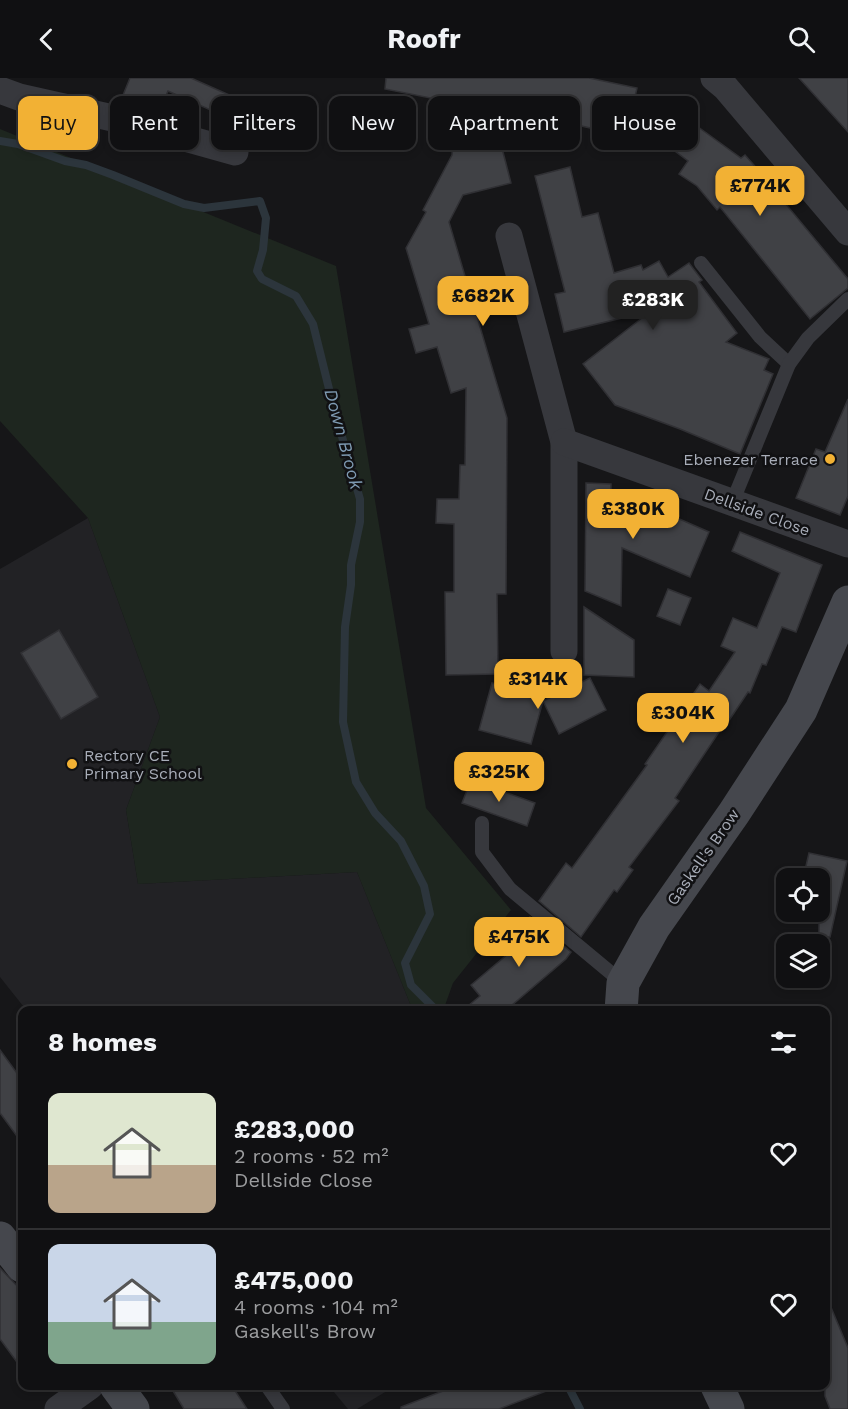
<!DOCTYPE html>
<meta charset="utf-8">
<style>
:root{--surface:#101012;--page:#19191b;--text:#f1f3f6;--muted:#9c9d9f;--line:#303032;--accent:#f2b134}
body{margin:0;font-family:"Work Sans",sans-serif;background:var(--page);color:var(--text);height:100vh;display:flex;flex-direction:column;font-size:22px;white-space:nowrap}
*{box-sizing:border-box;margin:0}
p{font-size:20px;color:var(--muted)}
.icon{flex:none;width:33px;height:33px;fill:none;stroke:currentColor;stroke-width:2;stroke-linecap:round;stroke-linejoin:round}
.map{position:relative;flex:1;overflow:hidden}
.sheet{position:absolute;left:18px;top:928px;width:812px;height:384px;display:flex;flex-direction:column;background:var(--surface);border-radius:12px;box-shadow:0 3px 9px #0003,0 0 0 2px var(--line)}
.sheet>*{flex:none}
.top-card{position:absolute;left:18px;top:18px;width:813px;height:54px;display:flex;gap:12px}
.controls{position:absolute;left:776px;top:790px;display:grid;gap:12px}
.controls a{display:grid;place-items:center;width:54px;height:54px;border-radius:12px;background:var(--surface);box-shadow:0 3px 9px #0003,0 0 0 2px var(--line);font-size:30px}
.price{position:absolute;translate:-50% -51px;padding:0 14px;border-radius:12px;background:var(--accent);color:#111;font-size:20px;line-height:39px;filter:drop-shadow(0 2px 3px #0008)}
.price::after{content:'';position:absolute;left:50%;top:36px;width:18px;height:14px;margin-left:-9px;background:inherit;clip-path:polygon(0 0,100% 0,50% 100%)}
.price.active{background:#222;color:#fff}
ul{padding:0;list-style:none}
li{display:flex;align-items:center;gap:18px;height:150px;padding:0 30px}
li+li{border-top:2px solid var(--line)}
li span{display:grid;place-items:center;flex:none;width:168px;height:120px;border-radius:12px;color:#555}
li>.icon{margin-inline-start:auto}
span .icon{width:72px;height:72px;fill:#fffc;stroke-width:1}
li b{font-size:26px}
h2{display:flex;justify-content:space-between;align-items:center;height:72px;padding:0 30px;font-size:26px}
.chip{padding:0 21px;border-radius:12px;background:var(--surface);box-shadow:0 3px 9px #0003,0 0 0 2px var(--line);font-size:21px;line-height:54px}
.chip.active{background:var(--accent);color:#111}
header{display:flex;justify-content:space-between;align-items:center;height:78px;padding:0 30px;background:var(--surface);font-size:27px;font-weight:700}
.map>svg:first-child{display:block}
</style>
<header><svg class="icon" aria-label="back" viewBox="0 0 24 24"><path d="M15 5l-7 7 7 7"/></svg>Roofr<svg class="icon" aria-label="search" viewBox="0 0 24 24"><circle cx="10" cy="10" r="6"/><path d="M15 15l6 6"/></svg></header>
<div class="map">
<svg width="848" height="1331" viewBox="0 0 848 1331">
<rect width="100%" height="100%" fill="#161618"/>
<!-- built -->
<g fill="#222225">
<polygon points="88,440 160,639 126,732 138,806 357,794 413,933 27,933 0,899 0,491"/>
<polygon points="329,1308 395,1308 357,1331 348,1331"/>
</g>
<!-- green -->
<polygon fill="#1e261f" points="0,51 336,188 426,730 511,832 453,905 443,933 413,933 357,794 138,806 126,732 160,639 88,440 0,343"/>
<g fill="none" stroke-linecap="round" stroke-linejoin="round">
<!-- stream -->
<g stroke="#2c353c" stroke-width="8">
<polyline points="0,63 18,66 65,83 86,87 113,97 184,126 204,130 260,123 266,140 263,172 257,193 262,201 296,218 313,246 334,331 360,421 360,444 351,487 351,507 345,549 343,644 356,704 375,735 401,763 424,808 430,836 405,885 411,907 437,933"/>
<polyline points="568,1308 580,1331"/>
</g>
</g>
<!-- building -->
<g fill="#404145" stroke="#303034" stroke-width="1.5">
<polygon points="130,0 191,0 279,39 266,68 217,47 222,37 168,13 158,36 121,22"/>
<polygon points="386,0 589,0 637,10 626,58 568,45 558,40 559,43 515,39 515,45 495,43 511,105 463,117 449,144 507,340 506,516 497,516 498,596 446,597 445,514 454,514 454,446 436,445 437,421 459,421 460,387 465,387 466,310 451,315 437,269 416,275 409,251 429,246 406,170 426,134 423,132 452,77 454,32 446,31 446,23 385,11"/>
<polygon points="799,0 848,0 848,54"/>
<polygon points="683,38 741,80 745,77 760,94 762,94 760,95 848,201 848,210 810,241 720,129 717,132 697,108 679,96 688,83 668,68 662,67"/>
<polygon points="570,89 582,139 598,135 614,195 641,187 643,192 659,183 668,199 689,185 702,202 699,204 737,255 726,264 769,281 764,292 773,296 740,376 680,351 615,327 583,286 651,233 564,254 555,216 565,214 535,98"/>
<polygon points="848,321 848,418 840,437 796,420 816,371 825,374"/>
<polygon points="586,405 611,406 611,417 623,418 623,428 652,429 709,454 690,499 622,470 621,528 585,513"/>
<polygon points="740,454 822,487 796,554 782,549 766,587 762,586 750,615 748,614 728,644 727,642 675,720 679,723 629,789 633,792 617,814 614,812 581,859 539,823 566,785 572,790 647,687 645,686 700,606 709,613 735,574 721,568 733,540 757,550 780,495 732,473"/>
<polygon points="668,511 691,520 680,547 657,538"/>
<polygon points="584,529 634,562 634,599 584,597"/>
<polygon points="59,552 98,619 61,641 21,575"/>
<polygon points="590,600 606,632 559,656 543,623 531,666 479,652 492,605 545,619 543,623"/>
<polygon points="471,702 535,725 527,748 462,725"/>
<polygon points="809,775 847,783 830,859 819,858 819,801 803,801"/>
<polygon points="530,839 571,874 566,881 505,933 462,933 480,918 471,907 515,870 506,859"/>
<polygon points="0,972 22,1002 22,1065 0,1035"/>
<polygon points="0,1190 22,1213 22,1291 0,1261"/>
<polygon points="825,1215 848,1270 848,1331 830,1331 825,1318"/>
<polygon points="170,1308 232,1308 247,1331 184,1331"/>
<polygon points="456,1308 553,1308 554,1310 499,1331 401,1331 401,1329"/>
</g>
<g fill="none" stroke-linecap="round" stroke-linejoin="round">
<!-- lane -->
<g stroke="#37383d" stroke-width="14">
<polyline points="701,185 760,259 789,286"/>
<polyline points="732,425 789,286 808,260 848,221"/>
<polyline points="482,745 482,774 510,811 623,905"/>
<polyline points="267,1308 283,1331"/>
</g>
<!-- street -->
<g stroke="#37383d" stroke-width="27">
<polyline points="714,0 726,10 848,154"/>
<polyline points="0,12 19,19 117,41 235,74"/>
<polyline points="509,158 564,364 564,573"/>
<polyline points="564,364 848,466"/>
<polyline points="58,1331 90,1308"/>
</g>
<!-- secondary -->
<g stroke="#45474d" stroke-width="33">
<polyline points="621,933 623,905 654,849 734,735 801,632 848,524"/>
<polyline points="0,1160 22,1188"/>
<polyline points="116,1308 133,1331"/>
<polyline points="717,1308 728,1331"/>
</g>
</g>
<!-- markers -->
<g fill="#f2b134" stroke="#111113" stroke-width="2">
<circle cx="830" cy="381" r="6"/>
<circle cx="72" cy="686" r="6"/>
</g>
<g text-anchor="middle" dominant-baseline="central" stroke-width="5" stroke-linejoin="round" paint-order="stroke">
<!-- poi labels -->
<g font-size="16" fill="#a8adb8" stroke="#111113" text-anchor="end">
<text x="818" y="381">Ebenezer Terrace</text>
<text x="84" y="677" text-anchor="start">Rectory CE<tspan x="84" dy="18">Primary School</tspan></text>
</g>
<!-- street labels -->
<g font-size="16" fill="#a8adb8" stroke="#111113">
<text transform="translate(757 434) rotate(20)">Dellside Close</text>
<text transform="translate(703 779) rotate(-55)">Gaskell's Brow</text>
</g>
<!-- water labels -->
<g font-size="18" font-style="italic" fill="#7f9bb3" stroke="#111113">
<text transform="translate(344 361) rotate(75)">Down Brook</text>
</g>
</g>
</svg>
<div class="controls">
<a><svg class="icon" aria-label="locate" viewBox="0 0 24 24"><circle cx="12" cy="12" r="6"/><path d="M12 2v4M12 18v4M2 12h4M18 12h4"/></svg></a>
<a><svg class="icon" aria-label="layers" viewBox="0 0 24 24"><path d="M12 4l9 5-9 5-9-5zM3 14l9 5 9-5"/></svg></a>
</div>
<b class="price" style="left:760px;top:139px">£774K</b>
<b class="price" style="left:483px;top:249px">£682K</b>
<b class="price active" style="left:653px;top:253px">£283K</b>
<b class="price" style="left:633px;top:462px">£380K</b>
<b class="price" style="left:538px;top:632px">£314K</b>
<b class="price" style="left:683px;top:666px">£304K</b>
<b class="price" style="left:499px;top:725px">£325K</b>
<b class="price" style="left:519px;top:890px">£475K</b>
<div class="top-card">
<a class="chip active">Buy</a>
<a class="chip">Rent</a>
<a class="chip">Filters</a>
<a class="chip">New</a>
<a class="chip">Apartment</a>
<a class="chip">House</a>
</div>
<section class="sheet">
<h2>8 homes<svg class="icon" aria-label="filters" viewBox="0 0 24 24"><path d="M4 7h16M4 17h16"/><circle cx="9" cy="7" r="2"/><circle cx="15" cy="17" r="2"/></svg></h2>
<ul>
<li><span style="background:linear-gradient(#dfe7d0 60%,#b9a48a 0)"><svg class="icon" aria-label="home" viewBox="0 0 24 24"><path d="M3 11l9-7 9 7M6 9v11h12V9"/></svg></span><div><b>£283,000</b><p>2 rooms · 52 m²</p><p>Dellside Close</p></div><svg class="icon" aria-label="heart" viewBox="0 0 24 24"><path d="M12 20l-8-8c-3-5 5-10 8-4 3-6 11-1 8 4z"/></svg></li>
<li><span style="background:linear-gradient(#c9d6e8 65%,#7fa58c 0)"><svg class="icon" aria-label="home" viewBox="0 0 24 24"><path d="M3 11l9-7 9 7M6 9v11h12V9"/></svg></span><div><b>£475,000</b><p>4 rooms · 104 m²</p><p>Gaskell's Brow</p></div><svg class="icon" aria-label="heart" viewBox="0 0 24 24"><path d="M12 20l-8-8c-3-5 5-10 8-4 3-6 11-1 8 4z"/></svg></li>
</ul>
</section>
</div>
